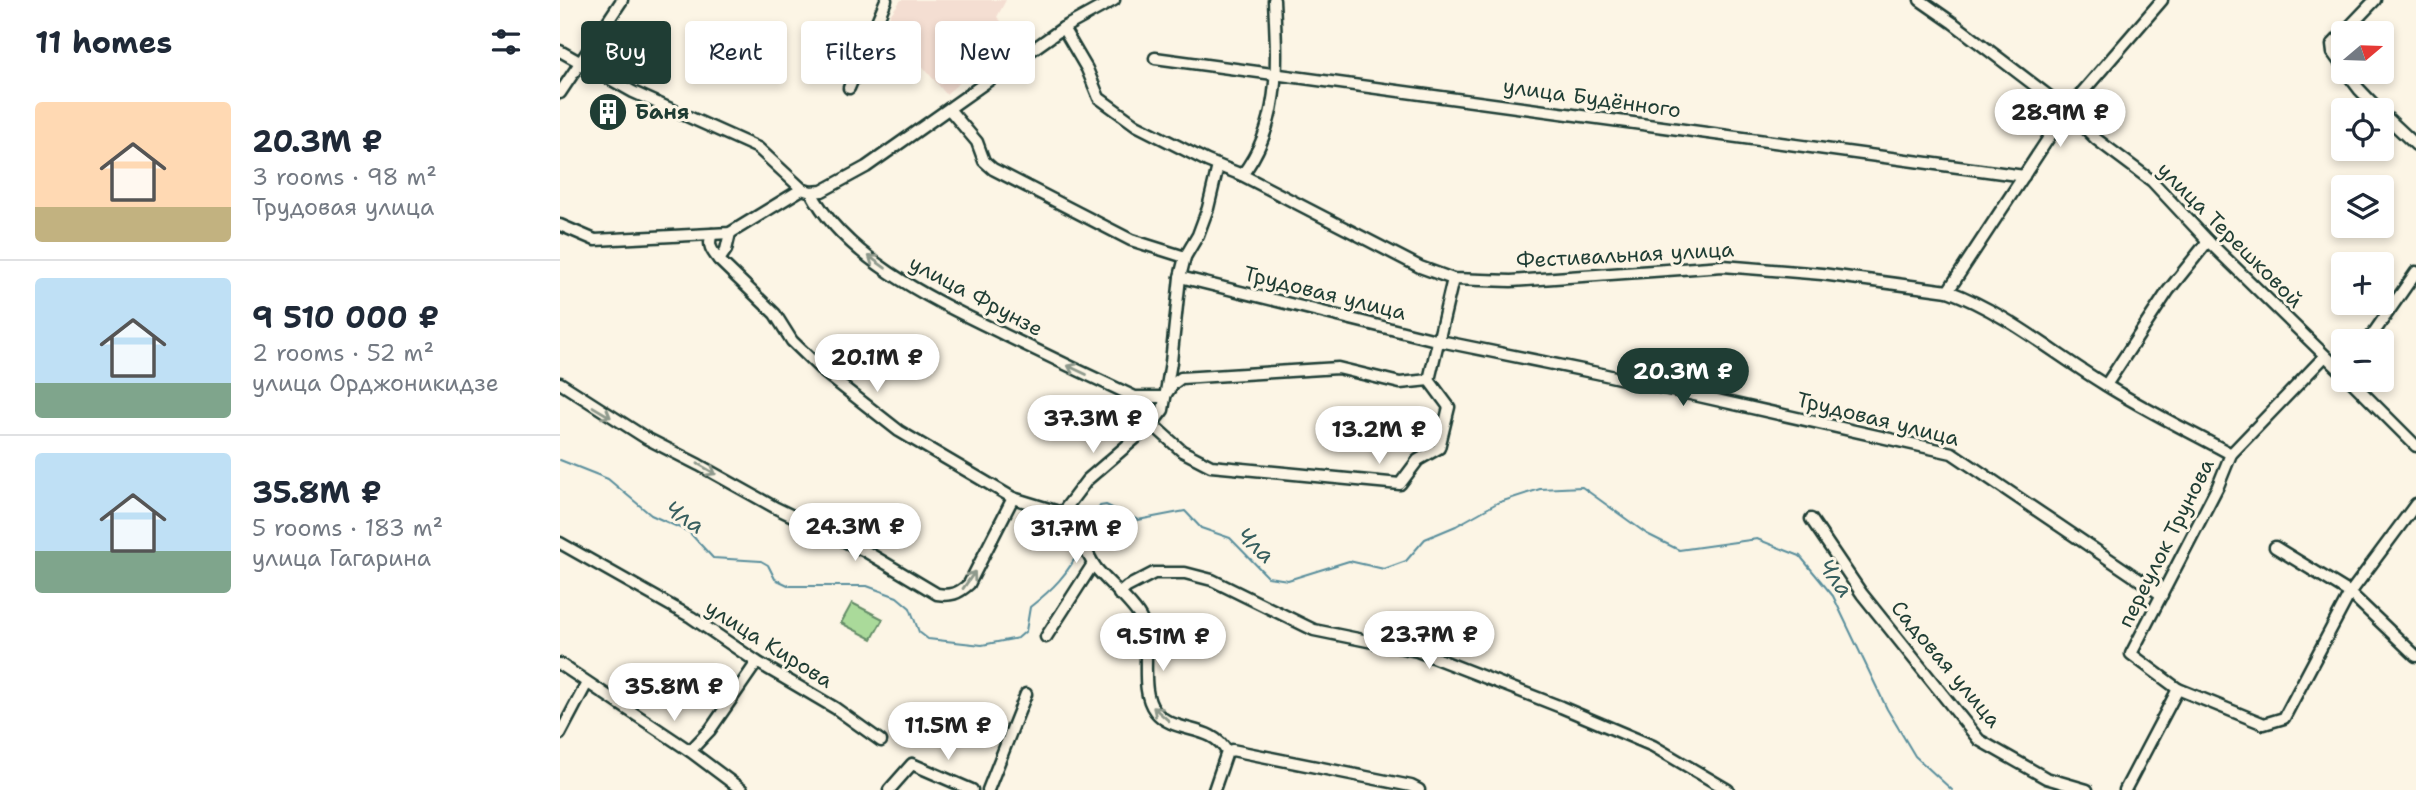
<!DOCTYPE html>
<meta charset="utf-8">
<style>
:root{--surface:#fff;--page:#f2f2f3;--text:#1f2937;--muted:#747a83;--line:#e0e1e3;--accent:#1f3d34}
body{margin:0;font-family:"Shantell Sans",sans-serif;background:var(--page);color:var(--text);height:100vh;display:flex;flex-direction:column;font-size:26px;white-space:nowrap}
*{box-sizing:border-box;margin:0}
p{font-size:23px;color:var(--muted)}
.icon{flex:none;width:38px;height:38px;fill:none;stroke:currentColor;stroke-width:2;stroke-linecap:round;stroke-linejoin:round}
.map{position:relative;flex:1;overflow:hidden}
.panel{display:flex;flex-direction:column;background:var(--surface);width:560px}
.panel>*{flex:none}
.guide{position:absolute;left:21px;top:21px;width:665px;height:63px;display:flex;gap:14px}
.needle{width:46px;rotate:71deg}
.fabs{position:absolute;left:1771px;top:21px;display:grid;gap:14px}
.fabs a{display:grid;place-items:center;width:63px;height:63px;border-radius:7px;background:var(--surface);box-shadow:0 4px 10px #0003;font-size:35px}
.price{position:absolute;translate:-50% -60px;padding:0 16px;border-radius:24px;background:#fff;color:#222;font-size:23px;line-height:46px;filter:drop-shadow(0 2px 4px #0008)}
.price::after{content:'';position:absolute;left:50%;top:42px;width:21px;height:16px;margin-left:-10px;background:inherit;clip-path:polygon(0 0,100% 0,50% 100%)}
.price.selected{background:var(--accent);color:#fff}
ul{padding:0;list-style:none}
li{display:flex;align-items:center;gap:21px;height:175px;padding:0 35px}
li+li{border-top:2px solid var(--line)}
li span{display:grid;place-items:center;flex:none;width:196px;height:140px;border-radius:7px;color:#555}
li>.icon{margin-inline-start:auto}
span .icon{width:84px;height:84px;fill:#fffc;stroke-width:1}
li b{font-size:30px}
h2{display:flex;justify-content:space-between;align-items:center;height:84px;padding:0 35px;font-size:30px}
.pill{padding:0 24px;border-radius:7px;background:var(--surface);box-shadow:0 4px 10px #0003;font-size:24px;line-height:63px}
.pill.selected{background:var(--accent);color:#fff}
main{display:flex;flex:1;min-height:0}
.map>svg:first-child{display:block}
</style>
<main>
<section class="panel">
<h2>11 homes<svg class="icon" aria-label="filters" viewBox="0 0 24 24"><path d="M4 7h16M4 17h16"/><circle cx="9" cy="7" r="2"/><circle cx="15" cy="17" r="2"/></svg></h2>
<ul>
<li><span style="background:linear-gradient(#ffd9b3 75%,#c2b280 0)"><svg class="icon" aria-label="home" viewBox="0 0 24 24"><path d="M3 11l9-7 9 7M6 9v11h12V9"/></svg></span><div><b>20.3M ₽</b><p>3 rooms · 98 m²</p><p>Трудовая улица</p></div></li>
<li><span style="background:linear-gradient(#bfe0f5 75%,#7fa58c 0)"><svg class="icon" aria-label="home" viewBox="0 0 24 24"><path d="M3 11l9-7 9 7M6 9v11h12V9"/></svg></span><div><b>9 510 000 ₽</b><p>2 rooms · 52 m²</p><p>улица Орджоникидзе</p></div></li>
<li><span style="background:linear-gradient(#bfe0f5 70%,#7fa58c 0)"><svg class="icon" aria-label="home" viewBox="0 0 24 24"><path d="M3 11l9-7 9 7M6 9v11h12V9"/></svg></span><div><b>35.8M ₽</b><p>5 rooms · 183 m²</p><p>улица Гагарина</p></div></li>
</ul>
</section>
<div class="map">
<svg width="1856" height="790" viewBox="0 0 1856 790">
<rect width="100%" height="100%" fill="#fcf5e5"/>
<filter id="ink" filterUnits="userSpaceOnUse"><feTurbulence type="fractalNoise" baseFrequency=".0143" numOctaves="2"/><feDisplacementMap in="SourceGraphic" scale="14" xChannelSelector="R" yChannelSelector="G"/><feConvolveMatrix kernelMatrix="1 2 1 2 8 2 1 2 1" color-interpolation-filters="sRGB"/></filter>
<g filter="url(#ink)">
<!-- built -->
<polygon fill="#f4ded2" points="341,0 446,0 437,17 456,37 386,94 325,22"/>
<!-- green -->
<polygon fill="#aada9a" stroke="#648c67" stroke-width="2" points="292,603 323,619 312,639 281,623"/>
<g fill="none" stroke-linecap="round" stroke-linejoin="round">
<!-- stream -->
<g stroke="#598e9c" stroke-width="2">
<path d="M 0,460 L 48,479 L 91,515 L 129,532 L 153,558 L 201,561 L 208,565 L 215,579 L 230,586 L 307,586 L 337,597 L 350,608 L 359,632 L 368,639 L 422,645 L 458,638 L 466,631 L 470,607 C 493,589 508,574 521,547"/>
<polyline points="525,538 540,506 546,505 578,520 625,511 641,528 670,538 708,577 728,580 789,561 824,569 846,561 865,539 896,526 937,503 980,489 1022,487 1087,534 1119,550 1197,539 1240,556 1273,596 1327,709 1355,756 1392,790"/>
</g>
<!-- minor casing -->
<g stroke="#1f3d34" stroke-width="15">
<g id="minor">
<polyline points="1360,0 1393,23 1507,110 1536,139 1592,181 1648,241 1783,373"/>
<path d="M 503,28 L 527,69 L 539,98 L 576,125 L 647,161 L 682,175 L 860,267 L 893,279 L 951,281 L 1163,266 L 1262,274 L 1388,291 C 1445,312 1493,353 1544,384 C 1585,410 1629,431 1671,454"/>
<path d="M 0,51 L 73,92 L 198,148 L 242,189 L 251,192 C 287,261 378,302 445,335 C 488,356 532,377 575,397 L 603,397"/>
<polyline points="595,58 1464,176"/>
<polyline points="1783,67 1773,53 1772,45 1815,0"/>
<polyline points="1786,72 1799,89 1819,110"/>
<polyline points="289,88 326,0"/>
<polyline points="0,93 62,0"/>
<polyline points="389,109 417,142 424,161 433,169 571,240 625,257"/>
<polyline points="1822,113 1856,145"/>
<path d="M 682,175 C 722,123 717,62 714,0"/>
<polyline points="251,192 262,191 306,167 503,28 554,0"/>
<polyline points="0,225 35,240 170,233 242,189"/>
<polyline points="170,233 166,250 159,260 215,314 232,341 264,372 339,431 453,498 502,513"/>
<path d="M 152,234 C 147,245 152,251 159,260"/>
<polyline points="620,277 880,341 1037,373 1392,453 1602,595"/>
<polyline points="1388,291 1507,110 1602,0"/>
<polyline points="1808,341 1856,272"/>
<polyline points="1765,356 1671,454 1658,486 1571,654 1618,689 1704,724 1724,718 1790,593 1856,504"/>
<polyline points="1790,380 1856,446"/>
<path d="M 0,383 L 86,438 L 139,465 L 216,508 L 305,551 L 377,594 C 391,596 398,594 409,584 L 453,498"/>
<polyline points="1546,385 1608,291 1648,241"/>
<polyline points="606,394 613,384 621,378 778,368 840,383 869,380"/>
<polyline points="592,424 622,451 651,466 840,484 858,460 879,448 889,407 869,380 893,279"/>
<polyline points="502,513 527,480 592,424 603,410 611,362 620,277 625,257 638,235 648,208 658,166"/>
<path d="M 502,513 C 509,523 517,533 523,544 C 527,552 531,561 536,568 C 548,583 576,606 582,621 C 592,647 578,690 595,711 C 614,735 652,723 667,752 L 654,790"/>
<polyline points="1251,519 1302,594 1419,740 1486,778 1527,790"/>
<polyline points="0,543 131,617 197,662 275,708 321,741"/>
<polyline points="1715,547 1790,593 1856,656"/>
<polyline points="559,594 567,587 594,573 625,573 652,580 754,630 857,651 1001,707 1093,746 1168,790"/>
<polyline points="486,637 533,564"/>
<polyline points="0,664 130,751 182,790"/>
<polyline points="0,734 27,683"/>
<polyline points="130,751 150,730 197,662"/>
<polyline points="667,752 672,750 851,786 859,790"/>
<polyline points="329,790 352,764 412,790"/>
<polyline points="428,790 466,694"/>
<polyline points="1565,790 1618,689"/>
</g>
</g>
<!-- minor -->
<use href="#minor" stroke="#fcf5e5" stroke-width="10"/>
</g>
<!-- one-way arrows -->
<defs><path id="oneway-shaft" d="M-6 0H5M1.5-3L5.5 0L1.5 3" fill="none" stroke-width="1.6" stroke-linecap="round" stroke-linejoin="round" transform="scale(1.75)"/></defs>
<g stroke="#8e998c">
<use href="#oneway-shaft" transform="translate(317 262) rotate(-144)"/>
<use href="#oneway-shaft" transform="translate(517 370) rotate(-155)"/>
<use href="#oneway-shaft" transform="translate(42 412) rotate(31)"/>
<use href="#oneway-shaft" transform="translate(147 469) rotate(30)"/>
<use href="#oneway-shaft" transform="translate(409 580) rotate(-55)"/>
<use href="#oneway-shaft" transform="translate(601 714) rotate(-139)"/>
</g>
</g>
<!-- icons -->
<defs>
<g id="building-disc" transform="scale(2.0125)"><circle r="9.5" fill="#1f3d34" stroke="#fcf5e5"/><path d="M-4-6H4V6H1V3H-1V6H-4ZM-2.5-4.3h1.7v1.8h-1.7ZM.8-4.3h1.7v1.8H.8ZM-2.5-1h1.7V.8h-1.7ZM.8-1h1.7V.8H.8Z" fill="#fff"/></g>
</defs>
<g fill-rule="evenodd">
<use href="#building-disc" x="48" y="112"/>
</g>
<g text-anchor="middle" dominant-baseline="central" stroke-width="6" stroke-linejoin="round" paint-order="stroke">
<!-- street labels -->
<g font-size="21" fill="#1f3d34" stroke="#fcf5e5">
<text transform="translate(1032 98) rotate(8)">улица Будённого</text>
<text transform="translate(1670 235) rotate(45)">улица Терешковой</text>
<text transform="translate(1065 255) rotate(-3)">Фестивальная улица</text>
<text transform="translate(765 293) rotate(14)">Трудовая улица</text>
<text transform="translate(416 296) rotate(28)">улица Фрунзе</text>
<text transform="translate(1318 419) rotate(14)">Трудовая улица</text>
<text transform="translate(1606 543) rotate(-63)">переулок Трунова</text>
<text transform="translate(209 644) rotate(32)">улица Кирова</text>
<text transform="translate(1386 664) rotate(50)">Садовая улица</text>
</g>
<!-- poi labels -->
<g font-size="21" font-weight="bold" fill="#1f3d34" stroke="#fcf5e5" text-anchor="start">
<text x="75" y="112">Баня</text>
</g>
<!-- water labels -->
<g font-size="23" font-style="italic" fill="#375f5f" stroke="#fcf5e5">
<text transform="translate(125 517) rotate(32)">Чла</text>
<text transform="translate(696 545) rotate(42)">Чла</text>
<text transform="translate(1276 578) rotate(54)">Чла</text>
</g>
</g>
</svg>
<div class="fabs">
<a><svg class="needle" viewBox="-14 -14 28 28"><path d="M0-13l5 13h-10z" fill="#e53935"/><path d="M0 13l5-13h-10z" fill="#747a83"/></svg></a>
<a><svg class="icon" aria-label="locate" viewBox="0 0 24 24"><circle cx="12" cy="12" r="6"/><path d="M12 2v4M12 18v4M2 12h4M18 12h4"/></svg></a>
<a><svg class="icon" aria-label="layers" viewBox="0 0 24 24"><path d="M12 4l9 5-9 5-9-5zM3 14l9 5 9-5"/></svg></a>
<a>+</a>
<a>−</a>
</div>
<b class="price" style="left:1500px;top:149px">28.9M ₽</b>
<b class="price" style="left:317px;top:394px">20.1M ₽</b>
<b class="price selected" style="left:1123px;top:408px">20.3M ₽</b>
<b class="price" style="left:533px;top:455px">37.3M ₽</b>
<b class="price" style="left:819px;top:466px">13.2M ₽</b>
<b class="price" style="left:295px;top:563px">24.3M ₽</b>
<b class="price" style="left:516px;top:565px">31.7M ₽</b>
<b class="price" style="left:869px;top:671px">23.7M ₽</b>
<b class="price" style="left:603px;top:673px">9.51M ₽</b>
<b class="price" style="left:114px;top:723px">35.8M ₽</b>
<b class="price" style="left:388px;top:762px">11.5M ₽</b>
<div class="guide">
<a class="pill selected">Buy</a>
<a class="pill">Rent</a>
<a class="pill">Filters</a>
<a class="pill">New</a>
</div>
</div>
</main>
